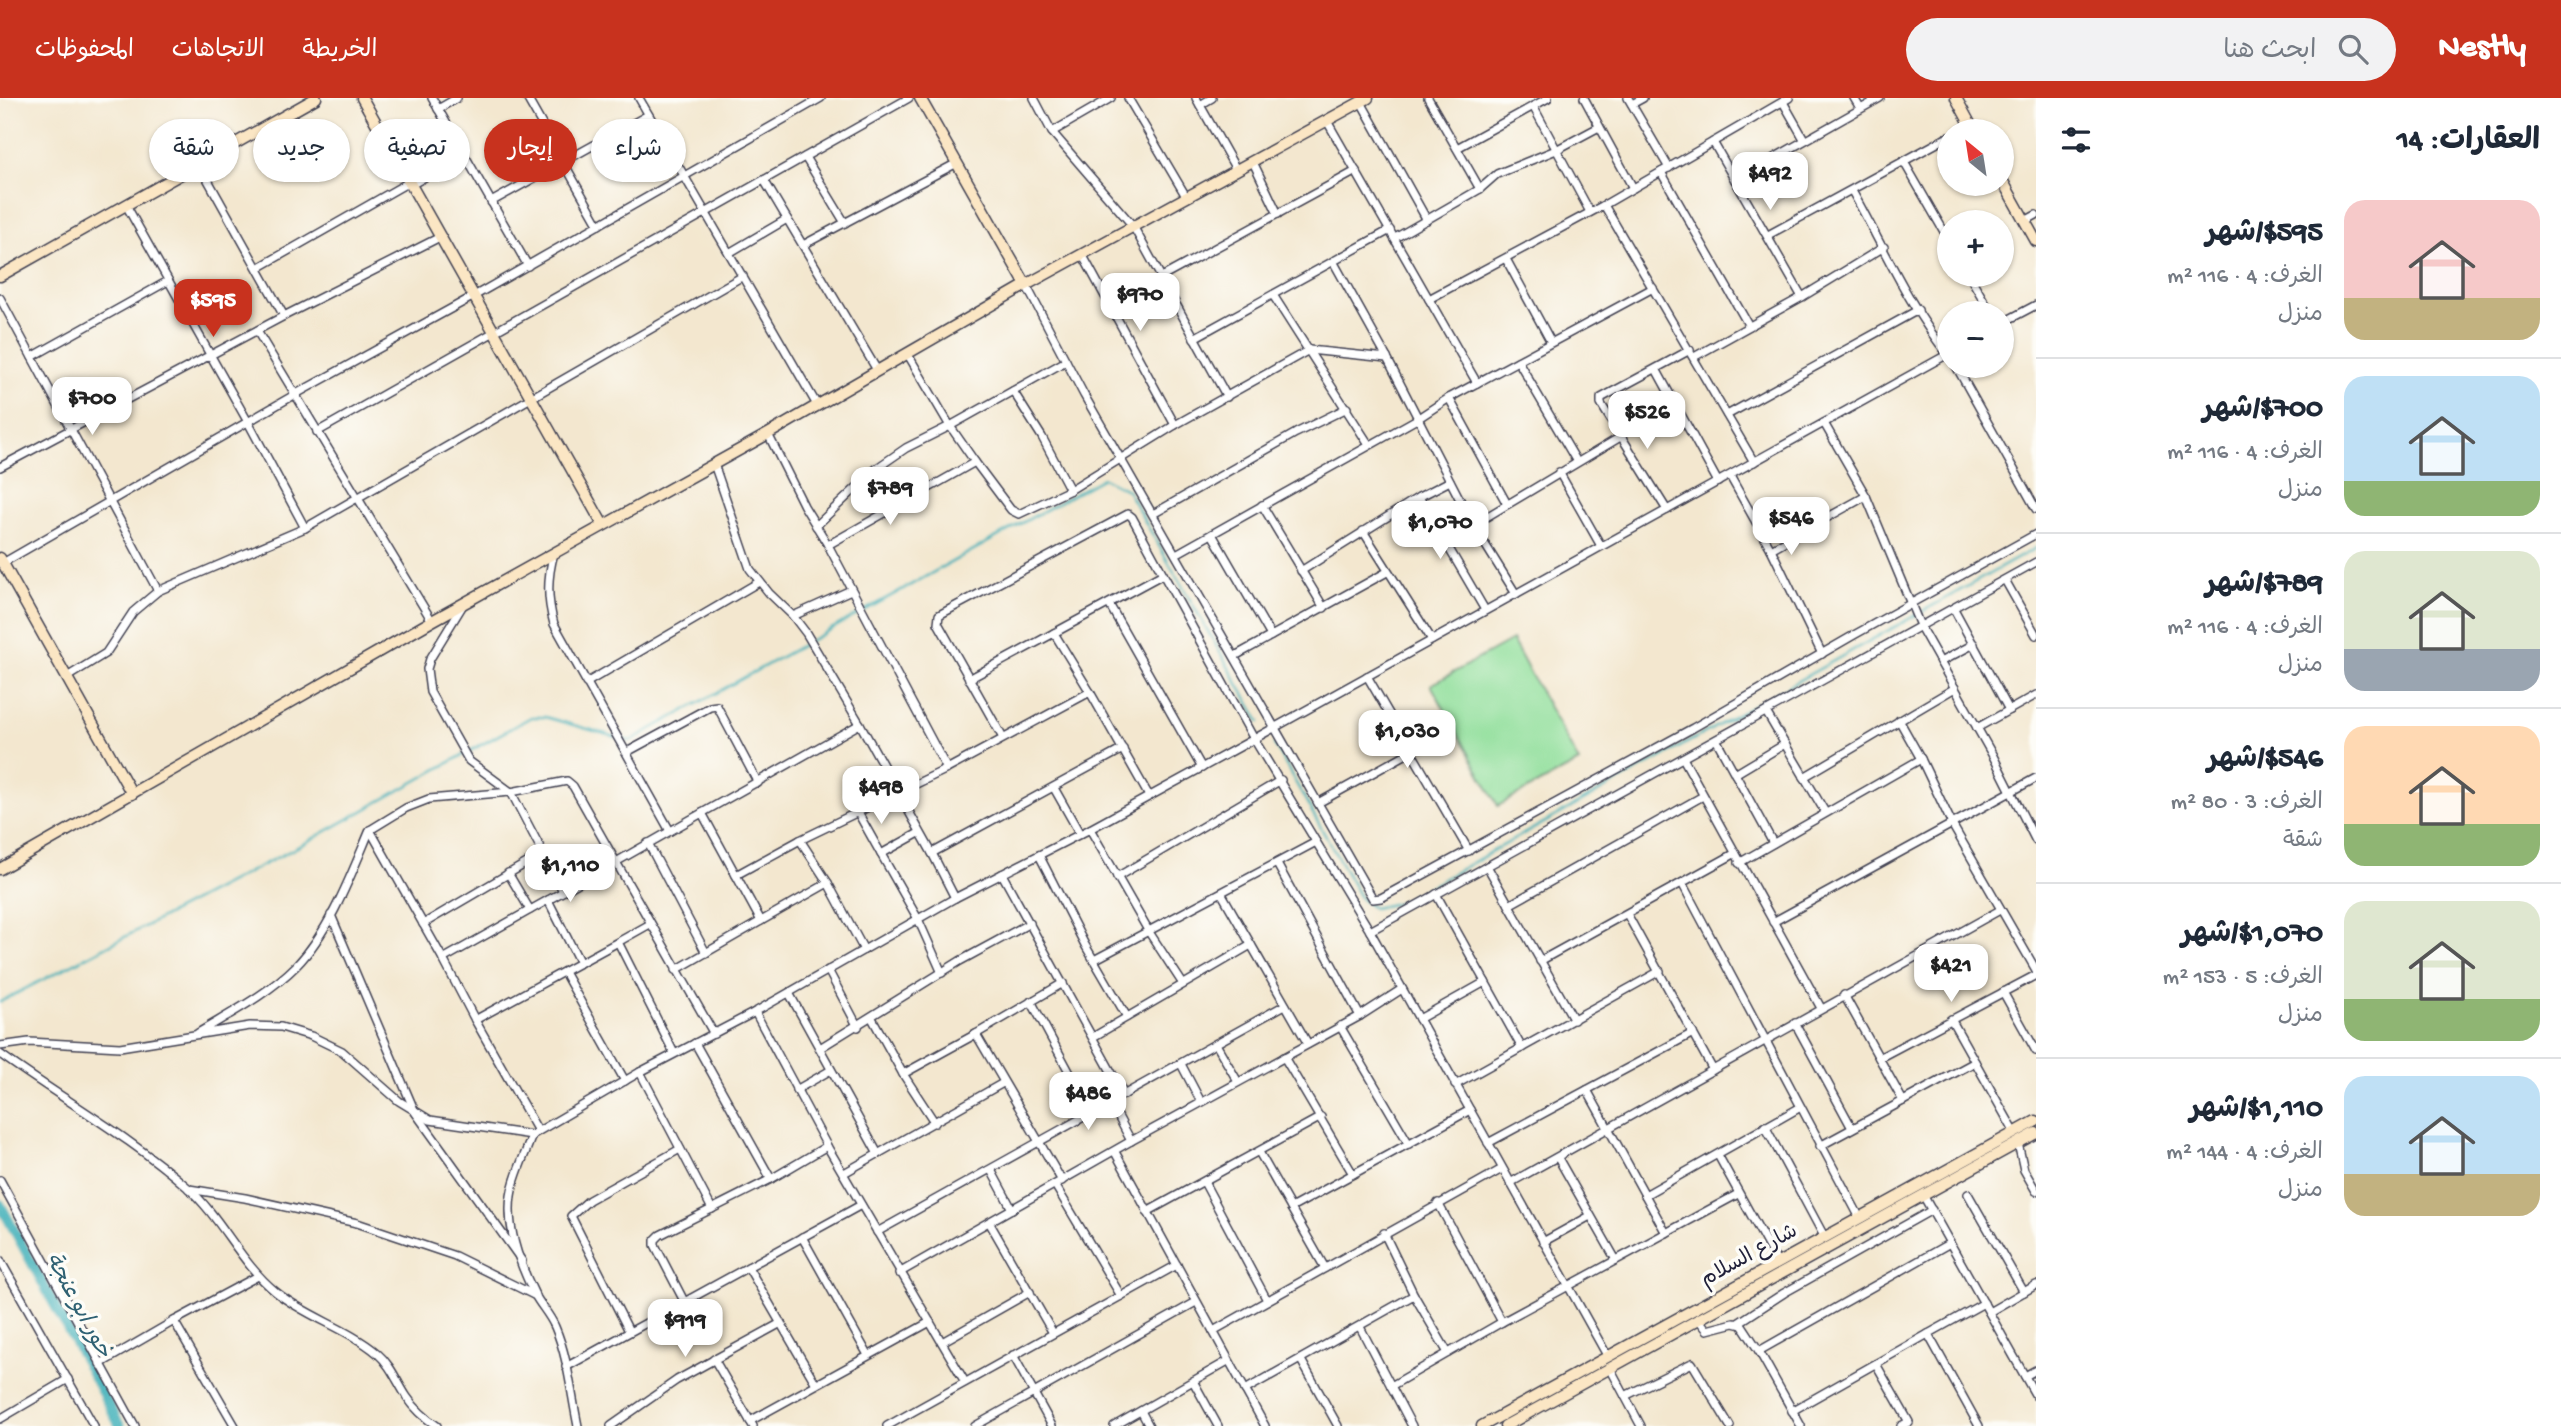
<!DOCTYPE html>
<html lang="ar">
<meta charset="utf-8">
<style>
:root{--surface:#fff;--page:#f2f2f3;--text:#1f2937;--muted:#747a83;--line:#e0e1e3;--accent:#c8321e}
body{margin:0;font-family:"Gochi Hand","Playpen Sans Arabic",sans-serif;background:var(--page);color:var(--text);direction:rtl;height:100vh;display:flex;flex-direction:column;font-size:26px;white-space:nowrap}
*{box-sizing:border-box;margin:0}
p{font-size:23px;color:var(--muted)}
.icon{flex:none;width:38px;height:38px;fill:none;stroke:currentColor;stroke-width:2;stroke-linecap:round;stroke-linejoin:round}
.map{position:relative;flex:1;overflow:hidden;direction:ltr}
.details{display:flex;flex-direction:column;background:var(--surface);width:525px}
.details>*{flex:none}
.top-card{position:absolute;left:21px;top:21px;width:665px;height:63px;direction:rtl;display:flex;gap:14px}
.needle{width:46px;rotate:330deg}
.controls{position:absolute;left:1937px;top:21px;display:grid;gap:14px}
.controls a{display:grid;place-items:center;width:77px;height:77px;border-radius:50%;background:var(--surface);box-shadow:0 2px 5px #0004;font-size:35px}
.price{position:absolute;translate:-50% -60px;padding:0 16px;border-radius:14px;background:#fff;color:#222;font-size:23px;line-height:46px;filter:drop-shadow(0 2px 4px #0008)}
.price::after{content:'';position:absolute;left:50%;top:42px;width:21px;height:16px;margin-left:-10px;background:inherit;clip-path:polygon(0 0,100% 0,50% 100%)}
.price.selected{background:var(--accent);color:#fff}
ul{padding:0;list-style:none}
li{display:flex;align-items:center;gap:21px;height:175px;padding:0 21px}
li+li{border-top:2px solid var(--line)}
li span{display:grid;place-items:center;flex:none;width:196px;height:140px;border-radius:21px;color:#555}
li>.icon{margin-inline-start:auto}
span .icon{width:84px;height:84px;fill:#fffc;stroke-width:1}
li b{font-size:30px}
h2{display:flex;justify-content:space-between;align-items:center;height:84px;padding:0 21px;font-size:30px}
.chip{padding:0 24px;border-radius:32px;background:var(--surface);box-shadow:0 2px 5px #0004;font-size:24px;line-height:63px}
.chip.selected{background:var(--accent);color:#fff}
header{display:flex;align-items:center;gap:42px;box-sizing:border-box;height:98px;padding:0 35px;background:var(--accent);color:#fff}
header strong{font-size:33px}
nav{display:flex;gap:38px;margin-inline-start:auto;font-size:24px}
.search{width:490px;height:63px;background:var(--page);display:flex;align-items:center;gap:18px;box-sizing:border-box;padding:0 24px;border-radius:38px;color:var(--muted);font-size:26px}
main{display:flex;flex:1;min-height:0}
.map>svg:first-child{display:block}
</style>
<header>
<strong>Nestly</strong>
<div class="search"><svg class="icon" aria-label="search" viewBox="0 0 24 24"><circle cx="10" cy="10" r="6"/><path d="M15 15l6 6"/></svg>ابحث هنا</div>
<nav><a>الخريطة</a><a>الاتجاهات</a><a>المحفوظات</a></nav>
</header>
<main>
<section class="details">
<h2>العقارات: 14<svg class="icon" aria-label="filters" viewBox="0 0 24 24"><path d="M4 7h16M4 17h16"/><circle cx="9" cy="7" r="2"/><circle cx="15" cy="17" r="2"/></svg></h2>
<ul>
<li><span style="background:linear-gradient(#f6c9c9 70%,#c2b280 0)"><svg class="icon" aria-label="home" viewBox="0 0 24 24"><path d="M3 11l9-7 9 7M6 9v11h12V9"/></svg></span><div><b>$595/شهر</b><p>الغرف: 4 · 116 m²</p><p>منزل</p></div></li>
<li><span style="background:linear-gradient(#bfe0f5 75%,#8fb573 0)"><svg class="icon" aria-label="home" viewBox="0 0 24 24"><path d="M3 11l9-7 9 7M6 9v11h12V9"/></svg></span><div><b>$700/شهر</b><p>الغرف: 4 · 116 m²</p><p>منزل</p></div></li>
<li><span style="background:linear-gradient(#dfe7d0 70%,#9aa5b1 0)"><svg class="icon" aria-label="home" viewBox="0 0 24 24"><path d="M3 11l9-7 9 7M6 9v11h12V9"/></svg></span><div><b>$789/شهر</b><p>الغرف: 4 · 116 m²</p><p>منزل</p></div></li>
<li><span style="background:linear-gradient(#ffd9b3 70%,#8fb573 0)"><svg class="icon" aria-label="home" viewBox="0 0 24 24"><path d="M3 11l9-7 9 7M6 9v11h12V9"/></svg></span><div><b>$546/شهر</b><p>الغرف: 3 · 80 m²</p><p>شقة</p></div></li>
<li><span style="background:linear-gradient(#dfe7d0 70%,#8fb573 0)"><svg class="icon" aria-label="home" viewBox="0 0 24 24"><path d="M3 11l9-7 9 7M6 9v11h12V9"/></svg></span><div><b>$1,070/شهر</b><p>الغرف: 5 · 153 m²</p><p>منزل</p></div></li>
<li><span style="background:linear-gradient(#bfe0f5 70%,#c2b280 0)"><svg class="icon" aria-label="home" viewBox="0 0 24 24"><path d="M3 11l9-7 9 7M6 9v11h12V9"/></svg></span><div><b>$1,110/شهر</b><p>الغرف: 4 · 144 m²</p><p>منزل</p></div></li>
</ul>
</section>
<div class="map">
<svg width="2036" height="1328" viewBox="0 0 2036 1328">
<rect width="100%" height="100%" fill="#fdfcf7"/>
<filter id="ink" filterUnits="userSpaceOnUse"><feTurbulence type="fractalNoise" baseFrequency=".0143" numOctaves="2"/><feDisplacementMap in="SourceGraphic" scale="14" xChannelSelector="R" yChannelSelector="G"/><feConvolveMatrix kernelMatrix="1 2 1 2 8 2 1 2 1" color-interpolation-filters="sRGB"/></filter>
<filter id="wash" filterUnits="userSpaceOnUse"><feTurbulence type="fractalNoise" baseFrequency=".00686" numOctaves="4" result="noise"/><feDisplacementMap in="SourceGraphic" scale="28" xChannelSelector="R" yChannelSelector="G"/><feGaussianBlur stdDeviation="1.57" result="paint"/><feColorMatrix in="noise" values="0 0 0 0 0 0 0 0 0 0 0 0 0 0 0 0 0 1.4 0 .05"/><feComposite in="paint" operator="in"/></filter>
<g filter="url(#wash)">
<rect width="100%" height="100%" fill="#f3e7cf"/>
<!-- park -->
<polygon fill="#92df9c" stroke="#5a806c" stroke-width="2" points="1512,542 1579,664 1498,708 1431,587"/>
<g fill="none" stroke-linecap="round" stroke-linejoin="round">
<!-- stream -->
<g stroke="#3eafb8" stroke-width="2.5">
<polyline points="622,641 630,643 1103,380 1127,392 1260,624"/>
<polyline points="1274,646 1361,801 1373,810 1402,804 2036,450"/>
<polyline points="0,904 305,745 531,619 545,619 616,639"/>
</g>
<!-- canal -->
<polyline stroke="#3eafb8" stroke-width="10" points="0,1106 120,1328"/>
</g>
</g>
<g filter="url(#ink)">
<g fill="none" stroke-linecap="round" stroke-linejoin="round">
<!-- street casing -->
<g stroke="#414051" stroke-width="10">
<g id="street">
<polyline points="432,0 528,168"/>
<polyline points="527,0 599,127"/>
<polyline points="639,0 817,307"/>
<polyline points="1034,0 1052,34 1133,128 1227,299"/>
<polyline points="1128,0 1187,100"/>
<polyline points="1196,0 1237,73"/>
<polyline points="1428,0 1480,91"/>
<polyline points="1584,0 1633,90"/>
<polyline points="1628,0 1669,70"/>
<polyline points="1854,0 1860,10"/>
<polyline points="1361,4 1427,122"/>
<polyline points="1783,4 1804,41"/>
<polyline points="1632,6 1643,0"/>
<polyline points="1200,7 1212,0"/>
<polyline points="1533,8 1590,114"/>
<polyline points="438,11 457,0"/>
<polyline points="1327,23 1477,285"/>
<polyline points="1959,33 1971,27"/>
<polyline points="1052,34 1111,0"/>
<polyline points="1713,44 1802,199"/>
<polyline points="1457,50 1548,0"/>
<polyline points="805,59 845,125"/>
<polyline points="1253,64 1278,116"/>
<polyline points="1904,64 1950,144"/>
<polyline points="199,66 284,218"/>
<polyline points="1661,74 1749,228"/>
<polyline points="764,82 877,272"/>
<polyline points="1735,82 1880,0"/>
<polyline points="411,87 464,57"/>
<path d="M 1852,93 C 1882,146 1910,211 1949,258"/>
<polyline points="491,104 648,17"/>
<polyline points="126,107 248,324 305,430"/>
<polyline points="1604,107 1754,364"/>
<polyline points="2025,123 2036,117"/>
<polyline points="1768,137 1950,38"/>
<polyline points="1395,140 1480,91 1497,76 1556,52 1599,29"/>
<polyline points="803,147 957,65"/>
<polyline points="729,155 787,121"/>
<polyline points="1082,156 1175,327"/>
<polyline points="1506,161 1551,244"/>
<polyline points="1333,163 1387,260 1473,427 1516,496"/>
<polyline points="258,170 409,84"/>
<polyline points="1969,177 1991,215"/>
<polyline points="1160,180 1356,73"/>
<polyline points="1026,187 1084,297 1373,801 1381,800 1693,630 1854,537 2036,436"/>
<polyline points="1273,197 1369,347"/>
<polyline points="0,200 158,493"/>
<polyline points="1429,201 1604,107 1789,0"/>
<polyline points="2002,225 2036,207"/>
<polyline points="257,233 432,523"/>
<polyline points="1194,240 1390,132"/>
<polyline points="32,259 168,183"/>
<polyline points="1694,259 1802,199 1884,149"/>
<polyline points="1518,263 1577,364"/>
<polyline points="1956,268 2036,411"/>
<polyline points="1656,271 1718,384"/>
<polyline points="1013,293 1042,339 1070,392"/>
<polyline points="1449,300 1507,406"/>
<polyline points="1727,317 1918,212"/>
<polyline points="1824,325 1866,398 1921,530 1993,658 2036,743"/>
<polyline points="317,334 909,0"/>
<polyline points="768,336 804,408 828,447"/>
<polyline points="975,364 950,328 1066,263"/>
<polyline points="714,366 750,471 769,495 793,518 806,535 860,626"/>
<polyline points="0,369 284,218 440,139"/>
<polyline points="1559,374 1601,448"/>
<polyline points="1730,378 1771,451 1822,556"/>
<polyline points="1419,399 1485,512"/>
<polyline points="1262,407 1324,510"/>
<polyline points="1667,412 1601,306 1601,300 1690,252"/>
<polyline points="1153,416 1296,335 1347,310"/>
<polyline points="1473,427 1622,338"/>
<polyline points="816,428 877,370 906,350 950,328 907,255"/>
<polyline points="1363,433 1432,542"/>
<polyline points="1212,436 1271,538"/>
<polyline points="1771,451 1866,398"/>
<path d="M 554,455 C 547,480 547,501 554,526 L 670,733"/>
<polyline points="1176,456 1417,321 1449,300 1653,190"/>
<polyline points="1,466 296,296 474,198 821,0"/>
<polyline points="1301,473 1419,399 1450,383"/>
<polyline points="2005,482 2036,537"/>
<polyline points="1109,506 1202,670"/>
<polyline points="463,507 430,561 427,571 430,594 469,663 511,694 563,793"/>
<polyline points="1954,511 2009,612"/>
<polyline points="793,518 851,492"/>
<polyline points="1235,558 1387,474"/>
<polyline points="1940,564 1974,546"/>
<polyline points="1367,578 1469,753"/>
<polyline points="67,579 106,555 133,514 158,493 305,430 743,178"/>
<polyline points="969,581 1054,535"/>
<polyline points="586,585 759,484"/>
<polyline points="1090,594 1149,698"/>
<polyline points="1766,614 1825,714"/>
<polyline points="1899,622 1921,661 1953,728 2036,872"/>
<polyline points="1977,630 2036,597"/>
<polyline points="1003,640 938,525 939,517 1128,416 1132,419 1163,476"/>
<polyline points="1717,643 1773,745"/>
<polyline points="627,654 710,609 717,608 758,685"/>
<polyline points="1683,660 1821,910"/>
<polyline points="947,671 828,447 975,364 1011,412 1019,416 1070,392 1175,327 1309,252 1387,260"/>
<polyline points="1735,676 1785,646"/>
<polyline points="1804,679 1955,590"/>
<polyline points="1054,690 1080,736"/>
<polyline points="1318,705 1412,653"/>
<polyline points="857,713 881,756"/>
<polyline points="702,715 860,626 932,755 1123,651"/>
<polyline points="1090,731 1149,834 1183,886"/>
<polyline points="919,735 881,756 918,821 942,875"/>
<polyline points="800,742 828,785 864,852"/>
<polyline points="648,745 706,855"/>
<polyline points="932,755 955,800"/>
<polyline points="1039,757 1085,847 1127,919"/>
<polyline points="1739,765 1921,661"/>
<polyline points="1277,766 1360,918"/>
<polyline points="1487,768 1574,922"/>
<polyline points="508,775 530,812"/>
<polyline points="1002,776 1124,997"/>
<polyline points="736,777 800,742 947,671 1090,594 1054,535 1163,476 1254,641 1370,833 1608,1259"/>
<polyline points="1117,779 1281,682"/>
<polyline points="1682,785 1860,1120"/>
<polyline points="1222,796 1308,946"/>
<polyline points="1436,796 1522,950"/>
<polyline points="1509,807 1703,698"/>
<polyline points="1627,816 1713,972"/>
<polyline points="331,817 415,1014 522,1163"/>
<polyline points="761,823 828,785"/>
<polyline points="1773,824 2036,680"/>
<polyline points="423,826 542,756"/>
<polyline points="650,826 618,844 674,955"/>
<polyline points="1370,833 2036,464"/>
<polyline points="443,861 370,732 406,710 429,701 511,694 567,683 573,688 616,764 548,802 580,865"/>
<polyline points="1094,862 1316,744"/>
<polyline points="1540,863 1734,756"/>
<polyline points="676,872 761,823 702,715 616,764 714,936"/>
<polyline points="828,872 858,929"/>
<polyline points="564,874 625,983"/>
<polyline points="2003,894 2036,953"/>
<polyline points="789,895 878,1056"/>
<polyline points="1844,897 1903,1003"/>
<polyline points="1031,903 1092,1016"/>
<polyline points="755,914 827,1048 965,1284"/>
<polyline points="872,920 903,976 976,936 1062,1083"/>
<polyline points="1419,921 1485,884"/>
<polyline points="1951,921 2015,1035"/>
<polyline points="475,922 443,861 548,802"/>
<polyline points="1795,925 1852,1030"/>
<polyline points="1340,928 1409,1046"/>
<path d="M 198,935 C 231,915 268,896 296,868 C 330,833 351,777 370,732"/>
<polyline points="976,936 1063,885"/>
<polyline points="1093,939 1251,847"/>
<polyline points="695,945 771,1081"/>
<polyline points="1216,946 1238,984"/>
<polyline points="0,948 29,944 120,949 250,928 281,929 311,938 342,953 399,1003 430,1022 532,1037 640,974 755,914 955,800 1090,731 1254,641 1950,255"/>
<polyline points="820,950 960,863 1030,825"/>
<path d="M 0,956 C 62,1001 129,1038 187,1089 C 222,1120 240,1165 276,1194 C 307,1219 347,1230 377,1255 C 391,1267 397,1284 407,1299 C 415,1311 425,1320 437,1328"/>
<polyline points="1284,959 1353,1076"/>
<polyline points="1879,960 2036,877"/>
<polyline points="1181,966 1201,1004"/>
<polyline points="640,974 712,1111"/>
<polyline points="903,976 935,1025"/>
<polyline points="1455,987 1660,873"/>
<polyline points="796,992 831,972"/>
<polyline points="1587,992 1666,1135"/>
<polyline points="1111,1005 1131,1043"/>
<polyline points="1765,1028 1825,1140"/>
<polyline points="538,1033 475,922 618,844"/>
<path d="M 532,1037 C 525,1058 514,1077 511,1098 C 506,1130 521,1169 535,1197 C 541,1208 550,1217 555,1229 C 568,1259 571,1295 578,1328"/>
<polyline points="1488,1045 1693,935"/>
<polyline points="2018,1045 2024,1072 2036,1093"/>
<polyline points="1820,1048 1975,964"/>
<polyline points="1115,1054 1265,1328"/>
<polyline points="1259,1054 1325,1170"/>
<polyline points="1718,1057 1778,1166"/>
<polyline points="1558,1060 1616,1162"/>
<polyline points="991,1072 1012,1111"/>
<polyline points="844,1075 1003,985"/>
<polyline points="0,1082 135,1328"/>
<polyline points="1204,1084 1267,1202"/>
<polyline points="1510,1085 2000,812"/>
<polyline points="1055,1087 1121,1198"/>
<polyline points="189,1091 245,1100 357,1125 455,1158 536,1198"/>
<polyline points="1968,1096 2024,1194"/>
<polyline points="1645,1097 1799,1010"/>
<polyline points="1923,1097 2036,1298"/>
<polyline points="1438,1105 1502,1224"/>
<polyline points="1291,1110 1470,1012"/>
<polyline points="1147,1114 1321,1019"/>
<polyline points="989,1124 1053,1235"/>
<polyline points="877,1134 1285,907"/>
<polyline points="802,1139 868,1257"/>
<polyline points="1543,1144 1590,1118"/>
<polyline points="0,1162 94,1328"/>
<polyline points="748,1169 816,1286"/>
<polyline points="899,1175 1131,1043 1360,918 1402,891"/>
<polyline points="1414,1197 1448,1255"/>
<polyline points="684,1203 655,1147 655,1142 660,1137 771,1081 827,1048"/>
<polyline points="1989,1214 2036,1187"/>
<polyline points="1699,1222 1707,1232 1734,1225 1742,1227 1759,1253 1801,1328"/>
<polyline points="1738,1225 1784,1195 1932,1112"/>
<polyline points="1360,1229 1391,1288 1502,1224 1738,1096"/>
<polyline points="629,1233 571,1118 589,1102 680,1051"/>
<polyline points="1213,1233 1502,1071"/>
<polyline points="942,1244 1030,1194"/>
<polyline points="1759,1253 1950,1145"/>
<polyline points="1013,1257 1052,1328"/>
<polyline points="714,1261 753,1328"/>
<polyline points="1301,1262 1338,1328"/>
<polyline points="100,1266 174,1223"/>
<polyline points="1876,1266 1909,1324 1901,1328"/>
<polyline points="566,1269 861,1107"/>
<polyline points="1610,1270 1641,1328"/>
<polyline points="2025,1278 2036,1272"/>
<polyline points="1193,1283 1218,1328"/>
<polyline points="1391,1288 1412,1328"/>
<polyline points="1245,1292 1414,1197 1384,1135"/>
<polyline points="1625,1298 1692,1265 1730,1328"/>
<polyline points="1141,1313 1149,1328"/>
<polyline points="1792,1313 1928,1236"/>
<polyline points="0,1321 68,1281"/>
<polyline points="750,1323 930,1224"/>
<polyline points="235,1328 174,1223 258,1178"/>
<polyline points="611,1328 677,1282 781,1225"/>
<polyline points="887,1328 1177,1167"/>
<polyline points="975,1328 1196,1204"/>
<polyline points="1114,1328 1228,1263"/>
<polyline points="1979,1328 1928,1236 1984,1205"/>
</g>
</g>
<!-- secondary casing -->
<g stroke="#414051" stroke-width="13">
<g id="secondary">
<polyline points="362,0 603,427"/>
<polyline points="920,0 1026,187"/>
<polyline points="1956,0 1974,33"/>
<polyline points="2002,82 2036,143"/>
<polyline points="0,178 316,0"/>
<polyline points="0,460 132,696"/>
<polyline points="0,771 432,523 768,336 1026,187 1368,0"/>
<polyline points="1482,1328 2036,1023"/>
<polyline points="1505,1328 2036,1035"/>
</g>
</g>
<!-- street -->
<use href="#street" stroke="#fff" stroke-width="7"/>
<!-- secondary -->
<use href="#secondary" stroke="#fbe6c4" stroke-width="10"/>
</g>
</g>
<g text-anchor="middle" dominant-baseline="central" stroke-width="7" stroke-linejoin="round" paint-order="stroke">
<!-- street labels -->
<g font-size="21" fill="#22223b" stroke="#fdfcf7">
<text transform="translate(1750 1159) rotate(-29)">شارع السلام</text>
</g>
<!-- water labels -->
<g font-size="23" font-style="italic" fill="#2f6173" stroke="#fdfcf7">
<text transform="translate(77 1208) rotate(62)">خور ابو عنجة</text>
</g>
</g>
</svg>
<div class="controls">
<a><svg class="needle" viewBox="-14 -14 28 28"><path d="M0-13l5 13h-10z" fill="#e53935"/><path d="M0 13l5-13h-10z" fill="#747a83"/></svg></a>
<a>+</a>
<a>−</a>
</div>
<b class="price" style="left:1770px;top:114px">$492</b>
<b class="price" style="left:1140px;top:235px">$970</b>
<b class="price selected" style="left:213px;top:241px">$595</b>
<b class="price" style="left:92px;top:339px">$700</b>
<b class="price" style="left:1647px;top:353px">$526</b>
<b class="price" style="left:890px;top:429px">$789</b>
<b class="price" style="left:1791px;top:459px">$546</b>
<b class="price" style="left:1440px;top:463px">$1,070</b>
<b class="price" style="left:1407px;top:672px">$1,030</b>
<b class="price" style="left:881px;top:728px">$498</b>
<b class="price" style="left:570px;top:806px">$1,110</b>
<b class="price" style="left:1951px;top:906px">$421</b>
<b class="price" style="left:1088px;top:1034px">$486</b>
<b class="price" style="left:685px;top:1261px">$919</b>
<div class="top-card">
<a class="chip">شراء</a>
<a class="chip selected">إيجار</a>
<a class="chip">تصفية</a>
<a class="chip">جديد</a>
<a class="chip">شقة</a>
</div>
</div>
</main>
